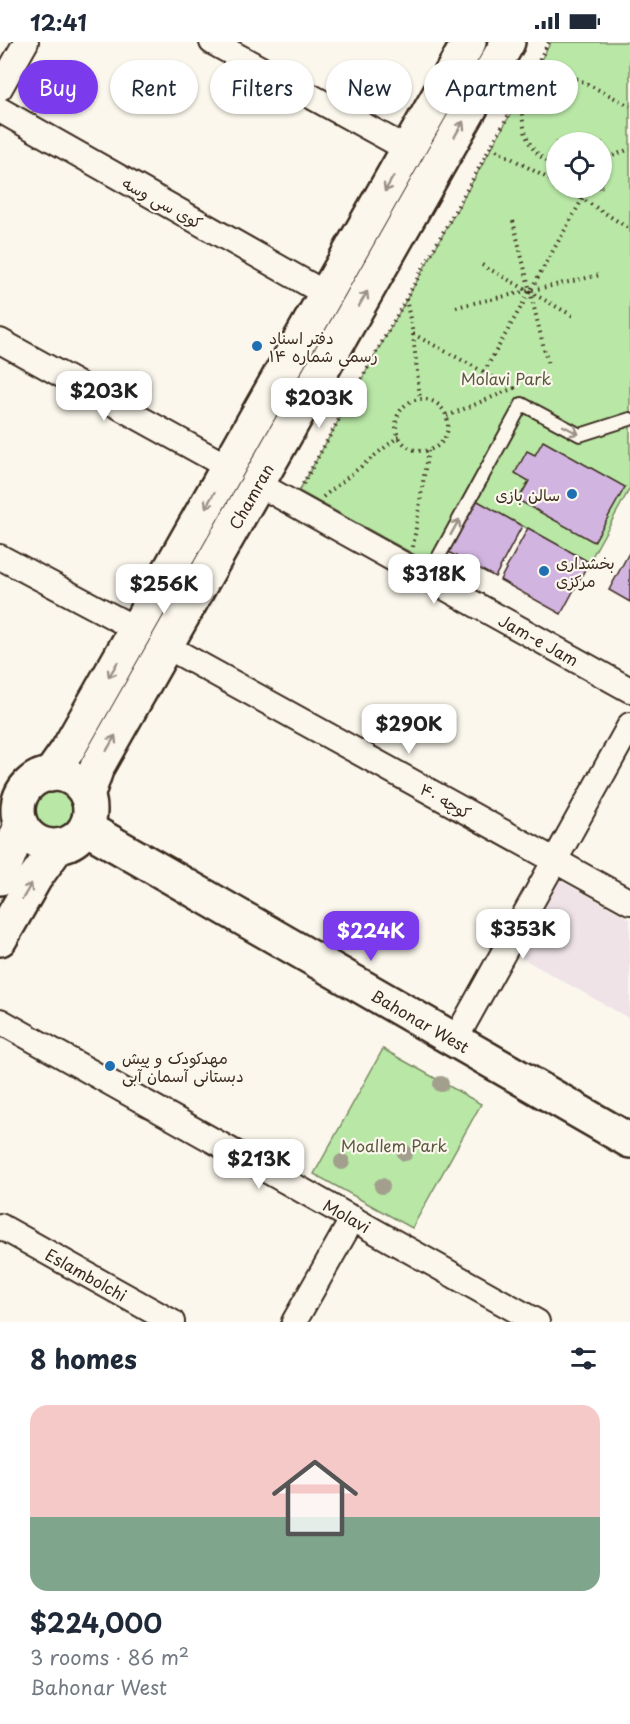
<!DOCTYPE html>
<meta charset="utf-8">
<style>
:root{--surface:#fff;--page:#f6f6f7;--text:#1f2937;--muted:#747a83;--line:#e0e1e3;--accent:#7c3aed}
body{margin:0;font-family:"Playpen Sans","Playpen Sans Arabic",sans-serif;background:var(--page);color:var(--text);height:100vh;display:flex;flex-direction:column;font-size:22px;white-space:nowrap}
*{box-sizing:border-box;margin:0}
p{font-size:20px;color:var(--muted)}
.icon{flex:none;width:33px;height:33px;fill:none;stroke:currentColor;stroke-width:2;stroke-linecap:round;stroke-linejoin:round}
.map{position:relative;height:1280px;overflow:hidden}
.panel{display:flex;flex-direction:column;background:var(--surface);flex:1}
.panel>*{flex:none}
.hud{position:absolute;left:18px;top:18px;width:594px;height:54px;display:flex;gap:12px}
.buttons{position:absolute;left:546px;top:90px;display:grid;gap:12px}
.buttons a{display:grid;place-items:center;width:66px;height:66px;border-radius:50%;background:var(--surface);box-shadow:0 2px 4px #0004;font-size:30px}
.price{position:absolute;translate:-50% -51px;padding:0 14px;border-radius:12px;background:#fff;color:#222;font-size:20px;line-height:39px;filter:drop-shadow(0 2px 3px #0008)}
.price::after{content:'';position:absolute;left:50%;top:36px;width:18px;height:14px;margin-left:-9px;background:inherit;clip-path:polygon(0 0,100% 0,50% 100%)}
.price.on{background:var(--accent);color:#fff}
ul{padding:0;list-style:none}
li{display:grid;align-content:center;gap:12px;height:318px;padding:0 30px}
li+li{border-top:2px solid var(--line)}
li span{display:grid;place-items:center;height:186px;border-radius:18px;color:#555}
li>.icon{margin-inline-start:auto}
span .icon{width:108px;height:108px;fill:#fffc;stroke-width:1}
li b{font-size:26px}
h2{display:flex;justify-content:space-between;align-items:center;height:72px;padding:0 30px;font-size:26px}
.pill{padding:0 21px;border-radius:27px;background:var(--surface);box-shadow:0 2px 4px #0004;font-size:21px;line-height:54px}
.pill.on{background:var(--accent);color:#fff}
.status{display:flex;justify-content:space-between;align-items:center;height:42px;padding:0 30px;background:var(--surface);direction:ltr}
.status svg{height:16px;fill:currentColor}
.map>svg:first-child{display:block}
</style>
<div class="status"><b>12:41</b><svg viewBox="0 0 49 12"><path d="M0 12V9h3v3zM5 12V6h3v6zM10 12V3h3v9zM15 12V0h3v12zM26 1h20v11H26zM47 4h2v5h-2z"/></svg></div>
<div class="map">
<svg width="630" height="1280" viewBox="0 0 630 1280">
<rect width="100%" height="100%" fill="#fbf7ec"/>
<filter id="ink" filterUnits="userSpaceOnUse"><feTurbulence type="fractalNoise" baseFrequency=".0167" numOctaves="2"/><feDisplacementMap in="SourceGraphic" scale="12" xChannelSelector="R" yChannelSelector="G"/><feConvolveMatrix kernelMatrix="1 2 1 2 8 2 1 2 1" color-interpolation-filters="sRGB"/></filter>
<g filter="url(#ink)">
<!-- built -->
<polygon fill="#efe3e8" points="556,836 630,877 630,977 513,911"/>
<!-- green -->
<g fill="#b8e7a6" stroke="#7a8862" stroke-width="1.5" fill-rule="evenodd">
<path d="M 551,0 L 630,0 L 630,446 L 589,520 L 473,457 L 437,525 L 299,449 ZM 556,100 L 602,100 L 602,146 L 556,146 Z"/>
<circle cx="54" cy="769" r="25"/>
<polygon points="383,1007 481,1062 412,1186 314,1132"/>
</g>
<!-- building -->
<g fill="#d2b4e0" stroke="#3b2a1e" stroke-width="1.5">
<polygon points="543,399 625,445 594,500 518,458 529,439 515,431 527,409 535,413"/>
<polygon points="476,458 522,484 495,535 448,510"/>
<polygon points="528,486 589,520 561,572 500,538"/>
<polygon points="630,509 630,560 609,548"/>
</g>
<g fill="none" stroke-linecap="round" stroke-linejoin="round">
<!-- lane casing -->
<g stroke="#3b2a1e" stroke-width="16">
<polyline id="lane" points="427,536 522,362 580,393 630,377"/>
</g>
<!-- street casing -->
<g stroke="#3b2a1e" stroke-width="28">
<g id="street">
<polyline points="212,0 409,108"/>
<polyline points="0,46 26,0"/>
<polyline points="0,68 326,252"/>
<polyline points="0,299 228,425"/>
<path id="s1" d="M 258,442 L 630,648"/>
<polyline points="0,515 136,587"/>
<polyline points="166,604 630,860"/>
<path id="s2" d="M 0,979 L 537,1280"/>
<polyline points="455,998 630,683"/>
<path id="s3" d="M 0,1184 L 172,1280"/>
<polyline points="294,1280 353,1176"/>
</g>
</g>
<!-- secondary casing -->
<g stroke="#3b2a1e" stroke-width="38">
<g id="secondary">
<circle cx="54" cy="768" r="36"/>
<polyline points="50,733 67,709 469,0"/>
<path id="s4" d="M 87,754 L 97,725 L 508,0"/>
<path id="s5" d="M 86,786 L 630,1099"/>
<polyline points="0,836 21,783"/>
<polyline points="0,897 35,836 58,804"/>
</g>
</g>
<!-- path -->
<g stroke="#3b2a1e" stroke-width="4" stroke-dasharray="1.5 4.5" stroke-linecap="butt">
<polyline points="539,17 630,64"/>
<path d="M 520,54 C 524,88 523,108 556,124"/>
<polyline points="491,105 556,141"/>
<polyline points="602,118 630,107"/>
<polyline points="565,146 630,187"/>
<polyline points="513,179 548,323"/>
<polyline points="482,223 575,275"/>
<polyline points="406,257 413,292 420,357"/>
<polyline points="456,265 600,233"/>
<polyline points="413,292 514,346 447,374"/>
<polyline points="484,330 583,156"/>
<circle cx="422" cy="383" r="26"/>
<polyline points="303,442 549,0"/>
<polyline points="323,455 399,394"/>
<polyline points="413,505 428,408"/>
</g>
<!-- lane -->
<use href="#lane" stroke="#fbf7ec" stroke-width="12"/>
<!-- street -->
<use href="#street" stroke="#fbf7ec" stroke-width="24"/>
<!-- secondary -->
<use href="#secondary" stroke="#fbf7ec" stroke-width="33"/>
</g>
<!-- trees -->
<g fill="#a2a08d">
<circle cx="441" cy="1042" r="8"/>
<circle cx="405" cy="1111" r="8"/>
<circle cx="342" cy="1120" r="8"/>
<circle cx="382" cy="1144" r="8"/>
</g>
<!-- one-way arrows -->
<defs><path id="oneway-shaft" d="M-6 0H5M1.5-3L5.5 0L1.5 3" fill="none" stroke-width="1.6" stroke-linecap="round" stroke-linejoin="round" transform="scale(1.5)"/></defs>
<g stroke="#9b9085">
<use href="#oneway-shaft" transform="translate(459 87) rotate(-60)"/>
<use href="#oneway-shaft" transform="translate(389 142) rotate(120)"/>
<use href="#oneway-shaft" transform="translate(363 257) rotate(-60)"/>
<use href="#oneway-shaft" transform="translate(571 388) rotate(28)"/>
<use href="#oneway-shaft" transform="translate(210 458) rotate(120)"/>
<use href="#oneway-shaft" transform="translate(455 485) rotate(-61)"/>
<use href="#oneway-shaft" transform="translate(113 628) rotate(120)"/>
<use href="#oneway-shaft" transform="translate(111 701) rotate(-60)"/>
<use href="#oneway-shaft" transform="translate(27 849) rotate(-60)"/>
</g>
</g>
<!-- markers -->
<g fill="#1f6fb2" stroke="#fbf7ec" stroke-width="2">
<circle cx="257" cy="304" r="6"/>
<circle cx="572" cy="452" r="6"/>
<circle cx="544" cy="529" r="6"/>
<circle cx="110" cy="1024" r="6"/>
</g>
<g text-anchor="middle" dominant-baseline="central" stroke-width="4.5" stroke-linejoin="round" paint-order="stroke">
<!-- street labels -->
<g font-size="16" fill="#3b2a1e" stroke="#fbf7ec">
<text transform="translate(163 160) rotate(29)">کوی سی وسه</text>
<text stroke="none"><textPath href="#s4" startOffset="342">Chamran</textPath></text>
<text stroke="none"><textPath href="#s1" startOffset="321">Jam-e Jam</textPath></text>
<text transform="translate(446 758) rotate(29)">کوچه ۴۰</text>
<text stroke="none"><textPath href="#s5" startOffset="386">Bahonar West</textPath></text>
<text stroke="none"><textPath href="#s2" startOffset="398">Molavi</textPath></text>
<text stroke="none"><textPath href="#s3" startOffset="99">Eslambolchi</textPath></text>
</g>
<!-- poi labels -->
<g font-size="16" fill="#3b2a1e" stroke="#fbf7ec" text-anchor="start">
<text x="269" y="295">دفتر اسناد<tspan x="269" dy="18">رسمی شماره ۱۴</tspan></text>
<text x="560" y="452" text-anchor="end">سالن بازی</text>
<text x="556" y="520">بخشداری<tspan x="556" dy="18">مرکزی</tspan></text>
<text x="122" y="1015">مهدکودک و پیش<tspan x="122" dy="18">دبستانی آسمان آبی</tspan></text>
</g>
<!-- park labels -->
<g font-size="16" fill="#5a5940" stroke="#fbf7ec">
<text x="506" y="336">Molavi Park</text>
<text x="394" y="1103">Moallem Park</text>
</g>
</g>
</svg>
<div class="buttons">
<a><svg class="icon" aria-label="locate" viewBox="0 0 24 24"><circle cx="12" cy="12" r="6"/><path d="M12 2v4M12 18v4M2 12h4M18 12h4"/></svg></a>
</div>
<b class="price" style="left:104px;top:380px">$203K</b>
<b class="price" style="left:319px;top:387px">$203K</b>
<b class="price" style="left:434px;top:563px">$318K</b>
<b class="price" style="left:164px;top:573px">$256K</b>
<b class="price" style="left:409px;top:713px">$290K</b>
<b class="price" style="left:523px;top:918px">$353K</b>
<b class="price on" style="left:371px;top:920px">$224K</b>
<b class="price" style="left:259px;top:1148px">$213K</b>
<div class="hud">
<a class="pill on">Buy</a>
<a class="pill">Rent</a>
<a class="pill">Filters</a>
<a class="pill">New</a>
<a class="pill">Apartment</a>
</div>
</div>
<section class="panel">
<h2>8 homes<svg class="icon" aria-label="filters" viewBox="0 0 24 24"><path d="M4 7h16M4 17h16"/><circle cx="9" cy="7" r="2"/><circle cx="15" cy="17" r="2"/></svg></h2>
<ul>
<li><span style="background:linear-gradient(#f6c9c9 60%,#7fa58c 0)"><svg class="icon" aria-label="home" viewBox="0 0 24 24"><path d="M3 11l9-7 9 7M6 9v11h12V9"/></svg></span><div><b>$224,000</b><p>3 rooms · 86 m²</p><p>Bahonar West</p></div></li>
</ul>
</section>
